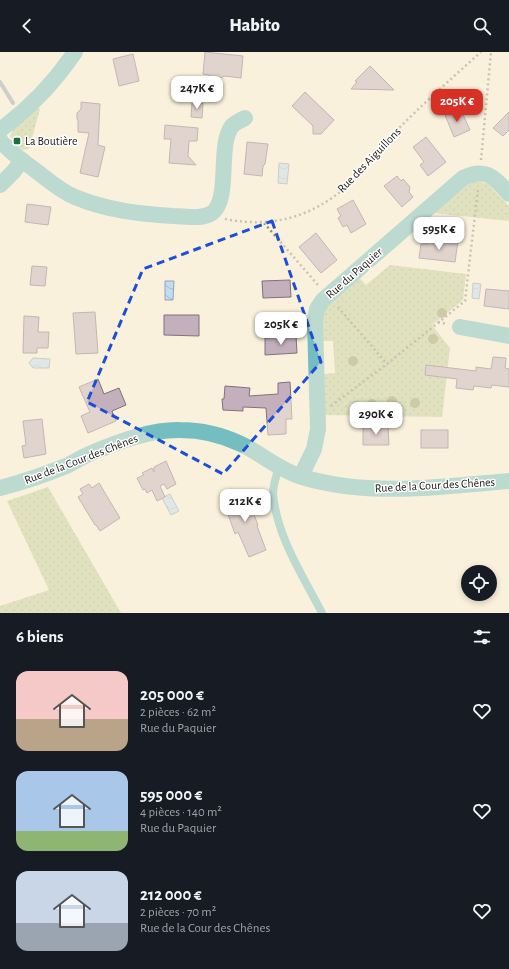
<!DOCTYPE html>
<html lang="fr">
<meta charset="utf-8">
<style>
:root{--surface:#171b24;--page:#20242c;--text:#f1f3f6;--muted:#9ea1a6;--accent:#d93025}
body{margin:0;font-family:"Alegreya Sans",sans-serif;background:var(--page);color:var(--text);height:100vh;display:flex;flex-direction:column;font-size:15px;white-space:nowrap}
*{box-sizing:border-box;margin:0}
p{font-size:13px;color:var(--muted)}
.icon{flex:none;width:22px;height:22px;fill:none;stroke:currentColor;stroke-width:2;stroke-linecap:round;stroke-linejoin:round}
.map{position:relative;height:561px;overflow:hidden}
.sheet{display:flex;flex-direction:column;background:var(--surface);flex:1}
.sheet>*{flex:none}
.fabs{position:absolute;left:461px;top:513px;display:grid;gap:8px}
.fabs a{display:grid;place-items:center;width:36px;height:36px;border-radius:50%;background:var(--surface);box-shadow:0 2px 6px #0003;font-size:20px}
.price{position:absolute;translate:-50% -34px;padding:0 9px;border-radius:8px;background:#fff;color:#222;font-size:13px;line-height:26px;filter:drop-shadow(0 1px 2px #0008)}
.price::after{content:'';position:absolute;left:50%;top:24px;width:12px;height:9px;margin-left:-6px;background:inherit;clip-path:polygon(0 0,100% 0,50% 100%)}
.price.selected{background:var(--accent);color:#fff}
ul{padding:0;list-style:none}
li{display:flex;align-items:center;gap:12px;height:100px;padding:0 16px}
li span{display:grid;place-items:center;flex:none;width:112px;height:80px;border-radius:12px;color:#555}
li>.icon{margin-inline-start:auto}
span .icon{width:48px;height:48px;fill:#fffc;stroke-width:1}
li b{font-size:17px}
h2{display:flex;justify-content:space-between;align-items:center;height:48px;padding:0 16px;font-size:17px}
header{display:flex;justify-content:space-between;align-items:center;height:52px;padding:0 16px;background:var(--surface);font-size:18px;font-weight:800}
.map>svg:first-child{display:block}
</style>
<header><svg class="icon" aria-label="back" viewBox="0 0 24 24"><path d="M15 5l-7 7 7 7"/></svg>Habito<svg class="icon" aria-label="search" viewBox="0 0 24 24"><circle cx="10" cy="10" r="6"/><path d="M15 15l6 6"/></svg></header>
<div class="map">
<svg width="509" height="561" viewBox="0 0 509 561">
<defs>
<pattern id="grass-dots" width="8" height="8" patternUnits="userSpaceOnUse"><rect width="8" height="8" fill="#bfcf9c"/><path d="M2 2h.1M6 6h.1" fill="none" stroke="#a4b186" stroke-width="1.8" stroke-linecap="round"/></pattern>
<pattern id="water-waves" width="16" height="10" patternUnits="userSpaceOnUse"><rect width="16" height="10" fill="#c2ddf3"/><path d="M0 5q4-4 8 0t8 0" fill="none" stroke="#a6bdd0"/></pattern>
</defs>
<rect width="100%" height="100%" fill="#f9f1dc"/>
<!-- grass -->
<g fill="url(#grass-dots)">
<polygon points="38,55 40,57 29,97 22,98 17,94 22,90 17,83 12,87 10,84 13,77"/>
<polygon points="476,129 488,132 509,154 509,169 434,161 467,133"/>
<path d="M 390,213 L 466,222 L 463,248 L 432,273 L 450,296 L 442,365 L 325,363 L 324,322 L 335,321 L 333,289 L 322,289 C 322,282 321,274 322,267 C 326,250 346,237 359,225 L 366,233 Z"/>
<polygon points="48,435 121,561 0,561 0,554 49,538 7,449"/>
</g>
<!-- water -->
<g fill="url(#water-waves)" stroke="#92a4b2">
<polygon points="279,111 289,112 287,132 278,131"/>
<polygon points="165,229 174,229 173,248 165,248"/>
<polygon points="473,231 481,232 479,247 472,246"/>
<polygon points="33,306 50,307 49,316 33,316 29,311"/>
<polygon points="170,442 179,459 171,463 162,446"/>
</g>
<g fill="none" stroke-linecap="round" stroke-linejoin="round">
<!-- stream -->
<polyline stroke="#92a4b2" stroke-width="4" points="0,30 13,51"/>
</g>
<!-- building -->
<g fill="#c4b0bd" stroke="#82707c">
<polygon points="205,0 243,4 241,26 224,24 221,26 209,25 209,23 203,22"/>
<polygon points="133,2 139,29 119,34 113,7"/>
<polygon points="370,14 394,38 351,37 357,30 355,29"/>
<polygon points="305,40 334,68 321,82 313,82 313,74 292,54"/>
<polygon points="81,50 100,52 98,93 105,95 98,125 80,121 89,81 78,80 78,69 77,67 77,61 81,57"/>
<polygon points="192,51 203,51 202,66 191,65"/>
<polygon points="460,56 470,78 454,85 445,63"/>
<polygon points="509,60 509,78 503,84 493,76"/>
<polygon points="165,73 198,76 197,89 189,89 188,104 196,113 169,111 171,87 164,87"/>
<polygon points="426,85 446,110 428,124 420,113 424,110 413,95"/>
<polygon points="247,90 268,92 265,112 263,114 262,124 244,122"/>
<polygon points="397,124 401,129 403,127 410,135 409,140 413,145 402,155 384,134"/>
<polygon points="353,148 366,172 351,181 347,173 343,175 338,166 341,164 337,157"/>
<polygon points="27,152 51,155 48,173 25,170"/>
<polygon points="316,181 337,208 321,221 299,195"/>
<polygon points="445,188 458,189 455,210 419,206 421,192 427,192 427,189 444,191"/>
<polygon points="32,214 47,215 45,234 30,233"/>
<polygon points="290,228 291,245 263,246 262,229"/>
<polygon points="486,237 509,239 509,257 484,254"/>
<polygon points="95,260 98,301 76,302 73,261"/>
<polygon points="164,263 199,263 199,284 164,283"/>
<polygon points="24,264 39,265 38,280 49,280 48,296 37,296 37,301 23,301"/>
<polygon points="296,284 297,301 265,303 265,286"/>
<polygon points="493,305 506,306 505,316 509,317 509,335 492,333 491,336 474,334 473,338 456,336 457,327 425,323 426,313 476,319 476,315 491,317"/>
<polygon points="98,327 104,342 119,336 126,353 112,359 116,369 88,381 81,364 90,360 79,335"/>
<polygon points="290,330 292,367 286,367 286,382 268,383 266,356 243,355 243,359 223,358 222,347 224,347 225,334 250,336 249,344 278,342 278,331"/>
<polygon points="42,367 46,402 24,406 22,394 26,393 23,369"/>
<polygon points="363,374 388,374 389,393 363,393"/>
<rect x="421" y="378" width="27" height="18"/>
<polygon points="166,409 176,432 167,437 164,432 160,434 165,445 157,449 152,438 147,441 145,437 143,438 137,426 144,423 142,421 152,416 154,420 154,415"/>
<polygon points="99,431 120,466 100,479 96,473 95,473 78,445 83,442 80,437 89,432 92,436"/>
<polygon points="245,439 258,473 257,474 266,498 249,505 238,480 235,482 223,448"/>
</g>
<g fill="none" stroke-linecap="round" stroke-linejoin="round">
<!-- path -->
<g stroke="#908b7d" stroke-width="2.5" stroke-dasharray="2 3" stroke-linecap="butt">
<polyline points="481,108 491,0"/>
<path d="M 225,167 C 271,176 310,166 346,135 C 365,117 381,95 399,76 C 425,50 453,25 481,0"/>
<polyline points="264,171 318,233"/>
<polyline points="338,255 387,312"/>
<polyline points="438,270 447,272"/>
<polyline points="331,354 387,312 465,249 478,137"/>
</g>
<!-- service -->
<path stroke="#74bec1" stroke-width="8" d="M 279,415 C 276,424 273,433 273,442 C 277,485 303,524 322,561"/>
<!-- minor -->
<g stroke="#74bec1" stroke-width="16">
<path d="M 0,78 C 30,56 54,31 75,0"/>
<path d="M 0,88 C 9,100 23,109 35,118 C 47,127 60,139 75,145 C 106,158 139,162 173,164 C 185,164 201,168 212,161 C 231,147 217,93 232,74 C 235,71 241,68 245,66"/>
<polyline points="0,133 14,119 22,108"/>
<polyline points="460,275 509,284"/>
<path d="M 301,424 L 314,397 L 318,377 L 315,269 L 317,257 L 323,248 L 463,126 C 486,115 494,125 509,142"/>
<path d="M 0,436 C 23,430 44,423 66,414 C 73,411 80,406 87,403 C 114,391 150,377 180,378 C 201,378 222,383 241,392 C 262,402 279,418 302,425 C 369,445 441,435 509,429"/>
</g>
</g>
<!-- trees -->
<g fill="#989d63">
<circle cx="442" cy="261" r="5"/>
<circle cx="433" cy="287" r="5"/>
<circle cx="353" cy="309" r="5"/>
<circle cx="392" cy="349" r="5"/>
<circle cx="415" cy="351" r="5"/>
<circle cx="372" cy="352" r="5"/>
<circle cx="356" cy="354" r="5"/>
</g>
<!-- marked area -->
<path d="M0 0H509V561H0ZM 272,169 L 321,310 L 223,422 L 87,350 L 143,217 Z" fill="#f9f1dc" fill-opacity=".55" fill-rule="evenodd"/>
<path fill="none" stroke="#1d4ed8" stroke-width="3" stroke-dasharray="8 5" stroke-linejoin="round" d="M 272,169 L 321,310 L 223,422 L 87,350 L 143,217 Z"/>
<!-- markers -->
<rect fill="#1c6f40" stroke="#fff" stroke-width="1.5" x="13" y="85" width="8" height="8" rx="2"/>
<g text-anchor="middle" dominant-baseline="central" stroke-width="3" stroke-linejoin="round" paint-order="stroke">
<!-- poi labels -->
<g font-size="12" fill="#232019" stroke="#fff" text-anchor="start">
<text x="25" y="89">La Boutière</text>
</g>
<!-- street labels -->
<g font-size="12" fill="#232019" stroke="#fff">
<text transform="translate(369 108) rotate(-46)">Rue des Aiguillons</text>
<text transform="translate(354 221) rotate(-41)">Rue du Paquier</text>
<text transform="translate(81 407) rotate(-21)">Rue de la Cour des Chênes</text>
<text transform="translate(435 433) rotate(-3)">Rue de la Cour des Chênes</text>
</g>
</g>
</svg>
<div class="fabs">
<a><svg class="icon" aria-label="locate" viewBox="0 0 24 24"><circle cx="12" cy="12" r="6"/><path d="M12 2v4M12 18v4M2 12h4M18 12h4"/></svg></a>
</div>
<b class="price" style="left:197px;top:58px">247K €</b>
<b class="price selected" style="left:457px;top:71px">205K €</b>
<b class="price" style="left:439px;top:199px">595K €</b>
<b class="price" style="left:281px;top:294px">205K €</b>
<b class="price" style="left:376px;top:384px">290K €</b>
<b class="price" style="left:245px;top:471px">212K €</b>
</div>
<section class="sheet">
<h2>6 biens<svg class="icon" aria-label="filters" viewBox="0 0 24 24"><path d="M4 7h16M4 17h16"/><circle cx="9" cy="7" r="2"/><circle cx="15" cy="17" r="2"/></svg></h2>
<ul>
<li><span style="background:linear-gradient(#f6c9c9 60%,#b9a48a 0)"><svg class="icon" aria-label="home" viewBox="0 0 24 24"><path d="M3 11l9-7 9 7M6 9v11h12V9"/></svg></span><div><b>205 000 €</b><p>2 pièces · 62 m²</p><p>Rue du Paquier</p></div><svg class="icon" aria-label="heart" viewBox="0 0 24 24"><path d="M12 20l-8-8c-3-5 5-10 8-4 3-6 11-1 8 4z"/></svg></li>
<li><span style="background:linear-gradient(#a9c7e8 75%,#8fb573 0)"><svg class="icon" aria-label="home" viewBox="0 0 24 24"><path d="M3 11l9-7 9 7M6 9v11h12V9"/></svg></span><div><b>595 000 €</b><p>4 pièces · 140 m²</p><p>Rue du Paquier</p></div><svg class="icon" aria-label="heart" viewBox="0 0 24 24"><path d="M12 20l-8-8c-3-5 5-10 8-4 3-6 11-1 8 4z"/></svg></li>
<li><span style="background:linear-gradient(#c9d6e8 65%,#9aa5b1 0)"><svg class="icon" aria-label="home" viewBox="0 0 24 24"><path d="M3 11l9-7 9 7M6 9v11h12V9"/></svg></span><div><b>212 000 €</b><p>2 pièces · 70 m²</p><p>Rue de la Cour des Chênes</p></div><svg class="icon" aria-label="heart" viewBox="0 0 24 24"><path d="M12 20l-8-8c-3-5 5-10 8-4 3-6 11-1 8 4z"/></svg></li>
</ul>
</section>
